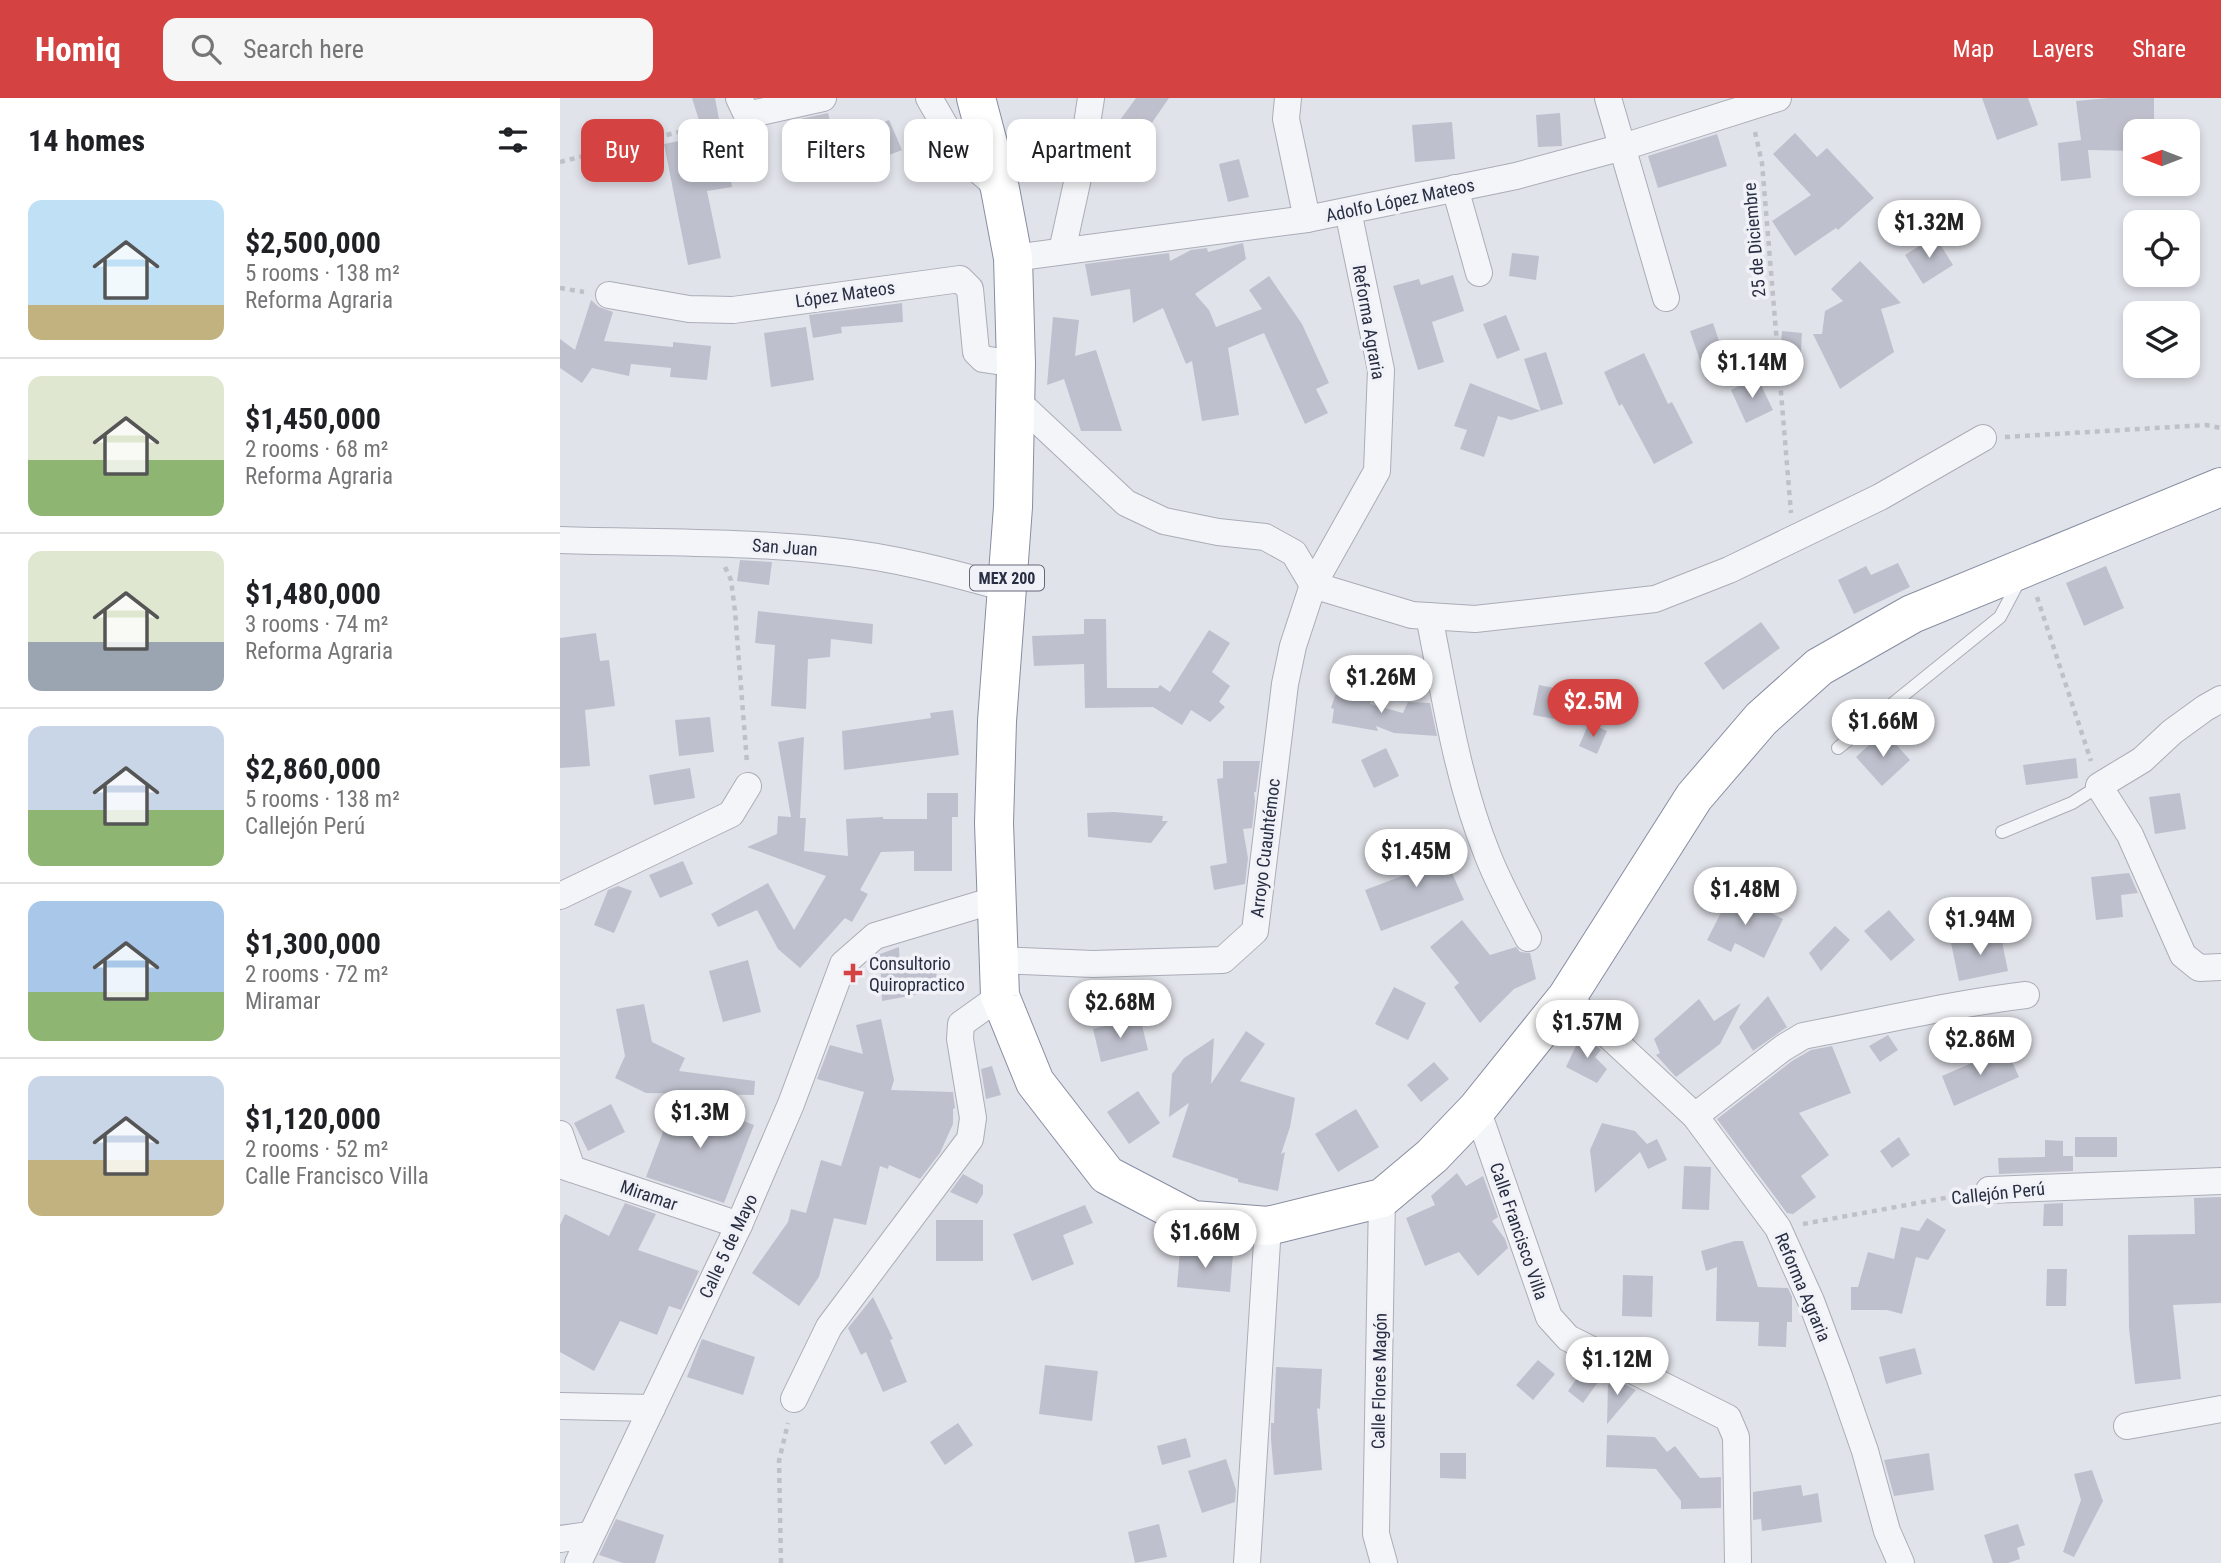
<!DOCTYPE html>
<meta charset="utf-8">
<style>
:root{--surface:#fff;--page:#f6f6f6;--text:#202124;--muted:#757577;--line:#e0e0e0;--accent:#d44341}
body{margin:0;font-family:"Roboto Condensed",sans-serif;background:var(--page);color:var(--text);height:100vh;display:flex;flex-direction:column;font-size:26px;white-space:nowrap}
*{box-sizing:border-box;margin:0}
p{font-size:23px;color:var(--muted)}
.icon{flex:none;width:38px;height:38px;fill:none;stroke:currentColor;stroke-width:2;stroke-linecap:round;stroke-linejoin:round}
.map{position:relative;flex:1;overflow:hidden}
.sheet{display:flex;flex-direction:column;background:var(--surface);width:560px}
.sheet>*{flex:none}
.guide{position:absolute;left:21px;top:21px;width:665px;height:63px;display:flex;gap:14px}
.needle{width:46px;rotate:270deg}
.buttons{position:absolute;left:1563px;top:21px;display:grid;gap:14px}
.buttons a{display:grid;place-items:center;width:77px;height:77px;border-radius:14px;background:var(--surface);box-shadow:0 4px 10px #0003;font-size:35px}
.price{position:absolute;translate:-50% -60px;padding:0 16px;border-radius:24px;background:#fff;color:#222;font-size:23px;line-height:46px;filter:drop-shadow(0 2px 4px #0008)}
.price::after{content:'';position:absolute;left:50%;top:42px;width:21px;height:16px;margin-left:-10px;background:inherit;clip-path:polygon(0 0,100% 0,50% 100%)}
.price.current{background:var(--accent);color:#fff}
ul{padding:0;list-style:none}
li{display:flex;align-items:center;gap:21px;height:175px;padding:0 28px}
li+li{border-top:2px solid var(--line)}
li span{display:grid;place-items:center;flex:none;width:196px;height:140px;border-radius:14px;color:#555}
li>.icon{margin-inline-start:auto}
span .icon{width:84px;height:84px;fill:#fffc;stroke-width:1}
li b{font-size:30px}
h2{display:flex;justify-content:space-between;align-items:center;height:84px;padding:0 28px;font-size:30px}
.chip{padding:0 24px;border-radius:14px;background:var(--surface);box-shadow:0 4px 10px #0003;font-size:24px;line-height:63px}
.chip.current{background:var(--accent);color:#fff}
header{display:flex;align-items:center;gap:42px;box-sizing:border-box;height:98px;padding:0 35px;background:var(--accent);color:#fff}
header strong{font-size:33px}
nav{display:flex;gap:38px;margin-inline-start:auto;font-size:24px}
.search{width:490px;height:63px;background:var(--page);display:flex;align-items:center;gap:18px;box-sizing:border-box;padding:0 24px;border-radius:14px;color:var(--muted);font-size:26px}
main{display:flex;flex:1;min-height:0}
.map>svg:first-child{display:block}
</style>
<header>
<strong>Homiq</strong>
<div class="search"><svg class="icon" aria-label="search" viewBox="0 0 24 24"><circle cx="10" cy="10" r="6"/><path d="M15 15l6 6"/></svg>Search here</div>
<nav><a>Map</a><a>Layers</a><a>Share</a></nav>
</header>
<main>
<section class="sheet">
<h2>14 homes<svg class="icon" aria-label="filters" viewBox="0 0 24 24"><path d="M4 7h16M4 17h16"/><circle cx="9" cy="7" r="2"/><circle cx="15" cy="17" r="2"/></svg></h2>
<ul>
<li><span style="background:linear-gradient(#bfe0f5 75%,#c2b280 0)"><svg class="icon" aria-label="home" viewBox="0 0 24 24"><path d="M3 11l9-7 9 7M6 9v11h12V9"/></svg></span><div><b>$2,500,000</b><p>5 rooms · 138 m²</p><p>Reforma Agraria</p></div></li>
<li><span style="background:linear-gradient(#dfe7d0 60%,#8fb573 0)"><svg class="icon" aria-label="home" viewBox="0 0 24 24"><path d="M3 11l9-7 9 7M6 9v11h12V9"/></svg></span><div><b>$1,450,000</b><p>2 rooms · 68 m²</p><p>Reforma Agraria</p></div></li>
<li><span style="background:linear-gradient(#dfe7d0 65%,#9aa5b1 0)"><svg class="icon" aria-label="home" viewBox="0 0 24 24"><path d="M3 11l9-7 9 7M6 9v11h12V9"/></svg></span><div><b>$1,480,000</b><p>3 rooms · 74 m²</p><p>Reforma Agraria</p></div></li>
<li><span style="background:linear-gradient(#c9d6e8 60%,#8fb573 0)"><svg class="icon" aria-label="home" viewBox="0 0 24 24"><path d="M3 11l9-7 9 7M6 9v11h12V9"/></svg></span><div><b>$2,860,000</b><p>5 rooms · 138 m²</p><p>Callejón Perú</p></div></li>
<li><span style="background:linear-gradient(#a9c7e8 65%,#8fb573 0)"><svg class="icon" aria-label="home" viewBox="0 0 24 24"><path d="M3 11l9-7 9 7M6 9v11h12V9"/></svg></span><div><b>$1,300,000</b><p>2 rooms · 72 m²</p><p>Miramar</p></div></li>
<li><span style="background:linear-gradient(#c9d6e8 60%,#c2b280 0)"><svg class="icon" aria-label="home" viewBox="0 0 24 24"><path d="M3 11l9-7 9 7M6 9v11h12V9"/></svg></span><div><b>$1,120,000</b><p>2 rooms · 52 m²</p><p>Calle Francisco Villa</p></div></li>
</ul>
</section>
<div class="map">
<svg width="1661" height="1465" viewBox="0 0 1661 1465">
<rect width="100%" height="100%" fill="#e1e3ea"/>
<!-- building -->
<g fill="#bec1cd">
<polygon points="132,0 155,0 172,89 147,93 161,160 128,167 104,46 144,38"/>
<polygon points="576,0 609,0 558,74 536,69 543,27 555,29"/>
<polygon points="1422,0 1468,0 1478,27 1437,42"/>
<polygon points="1549,0 1594,0 1594,33 1575,33 1575,53 1528,52 1531,80 1501,83 1498,45 1521,42 1516,3"/>
<polygon points="268,15 272,32 234,40 231,23"/>
<polygon points="1000,15 1002,48 978,49 976,17"/>
<polygon points="329,22 342,52 293,71 284,40"/>
<polygon points="892,24 895,61 855,64 852,27"/>
<polygon points="1235,35 1257,59 1267,50 1314,100 1278,132 1276,130 1235,158 1212,123 1251,97 1213,56"/>
<polygon points="1157,36 1167,68 1098,90 1088,58"/>
<polygon points="679,61 689,99 668,104 659,66"/>
<polygon points="1375,138 1393,167 1363,186 1345,157"/>
<polygon points="683,145 686,161 635,196 649,212 656,229 702,211 689,192 709,178 742,226 769,285 756,291 768,315 745,326 704,235 668,250 679,317 642,323 632,263 626,266 603,210 573,225 570,191 531,198 525,166 609,155 610,163 631,152 647,150 648,154"/>
<polygon points="952,155 979,158 976,182 949,178"/>
<polygon points="1300,163 1341,205 1321,211 1334,254 1280,291 1253,236 1262,236 1265,213 1283,203 1271,191"/>
<polygon points="893,177 904,213 872,224 884,264 858,272 833,188 859,181 861,187"/>
<polygon points="31,202 39,209 53,214 44,243 113,249 113,244 151,248 147,282 110,279 111,270 71,266 69,278 32,270 22,285 0,270 0,241 15,252"/>
<polygon points="342,205 343,224 281,229 282,235 253,240 249,217"/>
<polygon points="946,217 960,252 937,261 923,226"/>
<polygon points="493,219 519,222 515,258 536,252 562,333 521,333 504,281 487,287"/>
<polygon points="1153,225 1170,275 1147,283 1130,233"/>
<polygon points="246,229 254,282 211,289 204,235"/>
<polygon points="1222,233 1242,235 1240,269 1219,268"/>
<polygon points="986,254 1003,306 951,322 938,318 924,359 900,351 907,332 894,328 910,285 981,313 964,261"/>
<polygon points="1084,255 1108,306 1112,304 1133,345 1094,366 1062,306 1059,308 1044,274"/>
<polygon points="1197,279 1213,312 1186,325 1171,292"/>
<polygon points="180,462 212,464 209,487 177,483"/>
<polygon points="1338,465 1350,489 1294,516 1278,482 1306,468 1311,477"/>
<polygon points="1546,468 1564,510 1524,528 1506,485"/>
<polygon points="198,513 313,526 312,546 271,541 270,559 248,561 246,611 211,608 215,547 195,545"/>
<polygon points="524,521 546,521 547,590 598,590 600,587 610,594 649,532 670,545 652,574 670,588 659,604 665,609 650,624 631,612 622,627 593,609 525,610 524,566 474,568 472,538 524,536"/>
<polygon points="1201,524 1220,550 1163,592 1144,565"/>
<polygon points="36,535 40,563 49,562 55,608 25,612 30,668 0,670 0,540"/>
<polygon points="979,587 1005,592 1000,622 973,617"/>
<polygon points="778,589 812,595 810,606 843,615 848,604 870,605 877,638 834,635 816,628 818,633 772,625 774,611 771,610"/>
<polygon points="393,612 399,657 284,672 282,633 371,620 370,615"/>
<polygon points="150,619 154,654 119,658 115,622"/>
<polygon points="1029,625 1047,633 1037,656 1019,648"/>
<polygon points="1324,633 1350,662 1322,688 1296,659"/>
<polygon points="244,639 240,720 246,720 244,753 288,758 286,721 323,719 323,721 367,721 367,695 398,695 398,719 392,719 392,773 354,773 354,753 321,754 300,792 308,796 292,824 285,820 240,870 218,851 197,812 158,829 151,816 208,785 234,832 266,778 187,749 217,736 218,718 231,719 218,644"/>
<polygon points="826,650 839,678 814,690 801,662"/>
<polygon points="1516,660 1518,680 1466,687 1463,667"/>
<polygon points="663,663 700,663 696,694 694,694 695,704 692,730 683,731 688,760 685,786 654,792 650,768 667,765 657,681 663,680"/>
<polygon points="130,670 135,700 94,707 89,677"/>
<polygon points="1620,695 1626,731 1595,736 1589,699"/>
<polygon points="554,714 603,718 602,723 608,723 591,745 528,739 527,715"/>
<polygon points="877,741 904,802 821,833 805,792 850,775 842,758"/>
<polygon points="123,763 133,786 100,800 89,777"/>
<polygon points="1569,775 1578,795 1561,797 1563,819 1536,822 1531,779"/>
<polygon points="58,788 72,793 54,835 34,827 48,792"/>
<polygon points="1171,795 1223,821 1204,860 1175,845 1171,854 1147,842"/>
<polygon points="1329,812 1355,842 1331,863 1304,833"/>
<polygon points="902,822 930,857 956,849 960,854 970,855 976,881 954,891 920,925 894,889 899,885 870,849"/>
<polygon points="1275,828 1290,842 1261,873 1249,855"/>
<polygon points="1440,834 1448,873 1399,883 1391,845"/>
<polygon points="339,849 340,870 376,868 377,893 322,903 320,856"/>
<polygon points="188,862 201,914 163,924 149,873"/>
<polygon points="834,889 866,905 848,942 815,926"/>
<polygon points="1208,898 1227,929 1193,953 1179,929"/>
<polygon points="1139,901 1154,923 1181,905 1160,946 1116,979 1096,957 1100,955 1094,941"/>
<polygon points="84,906 92,944 125,960 119,973 195,983 194,997 86,995 55,980 65,958 56,911"/>
<polygon points="580,919 588,952 541,964 533,931"/>
<polygon points="321,921 334,982 331,992 393,994 395,1010 393,1011 393,1026 380,1055 360,1081 329,1067 328,1071 320,1068 306,1127 274,1120 259,1179 239,1208 192,1175 228,1124 231,1111 246,1115 261,1062 281,1068 304,994 257,981 270,947 303,956 296,927"/>
<polygon points="686,933 705,946 680,983 735,1000 730,1029 721,1056 725,1054 718,1093 678,1084 678,1081 612,1059 629,1005 609,1019 612,976 624,960 654,940 651,986"/>
<polygon points="1022,935 1041,952 1035,959 1047,971 1037,985 1006,969"/>
<polygon points="1328,937 1338,952 1320,964 1309,948"/>
<polygon points="1272,948 1291,995 1239,1015 1269,1057 1241,1078 1256,1099 1233,1116 1227,1115 1157,1021 1232,963 1251,952"/>
<polygon points="1446,950 1459,979 1394,1008 1382,978"/>
<polygon points="874,964 889,981 861,1004 847,987"/>
<polygon points="432,968 441,997 426,1001 421,971"/>
<polygon points="578,993 600,1025 569,1046 547,1014"/>
<polygon points="117,997 194,1027 164,1105 86,1079"/>
<polygon points="51,1006 65,1034 28,1053 14,1025"/>
<polygon points="796,1011 819,1049 778,1074 755,1036"/>
<polygon points="1042,1025 1075,1033 1087,1046 1097,1041 1107,1062 1088,1071 1080,1054 1035,1095 1030,1052"/>
<polygon points="1339,1039 1350,1057 1332,1070 1320,1053"/>
<rect x="1515" y="1039" width="42" height="20"/>
<polygon points="1485,1042 1503,1043 1503,1058 1513,1058 1513,1073 1439,1076 1438,1060 1485,1059"/>
<polygon points="1124,1068 1151,1069 1149,1112 1122,1111"/>
<polygon points="897,1075 906,1088 923,1078 938,1119 932,1123 945,1141 948,1150 918,1178 899,1154 865,1168 846,1120 875,1107 871,1098"/>
<polygon points="403,1076 423,1087 423,1096 417,1106 390,1094"/>
<polygon points="1661,1099 1661,1205 1613,1207 1621,1281 1575,1286 1569,1230 1568,1137 1635,1136 1634,1100"/>
<polygon points="65,1105 96,1116 78,1152 139,1173 121,1212 109,1208 97,1237 60,1223 34,1273 0,1254 0,1127 5,1116 49,1138"/>
<polygon points="1503,1105 1503,1128 1483,1128 1484,1106"/>
<polygon points="525,1107 533,1125 503,1137 514,1166 472,1183 453,1136"/>
<polygon points="1367,1120 1386,1132 1368,1162 1356,1159 1342,1216 1327,1212 1291,1212 1291,1189 1298,1189 1308,1154 1334,1161 1341,1129 1359,1133"/>
<rect x="376" y="1122" width="47" height="41"/>
<polygon points="1175,1143 1183,1143 1198,1189 1228,1190 1232,1199 1232,1224 1227,1224 1226,1249 1198,1248 1199,1224 1156,1223 1157,1169 1146,1173 1141,1153"/>
<polygon points="620,1151 673,1156 670,1194 617,1189"/>
<polygon points="1487,1171 1507,1171 1506,1208 1486,1208"/>
<polygon points="1063,1177 1093,1178 1092,1219 1062,1218"/>
<polygon points="313,1199 333,1241 330,1242 347,1284 323,1294 306,1254 301,1257 288,1230"/>
<polygon points="142,1241 195,1259 183,1297 127,1279"/>
<polygon points="1355,1250 1362,1276 1326,1286 1319,1259"/>
<polygon points="978,1262 995,1276 973,1302 956,1287"/>
<polygon points="485,1267 538,1273 532,1323 479,1316"/>
<polygon points="1026,1267 1043,1277 1023,1305 1008,1293"/>
<polygon points="716,1269 762,1271 760,1311 757,1310 762,1372 714,1377 711,1341 711,1325 714,1325"/>
<polygon points="1054,1281 1076,1292 1047,1326 1048,1287"/>
<polygon points="398,1325 413,1347 385,1367 370,1344"/>
<polygon points="1047,1337 1095,1339 1107,1354 1115,1348 1140,1380 1161,1379 1161,1410 1121,1411 1121,1403 1096,1371 1046,1369"/>
<polygon points="626,1340 631,1359 602,1367 597,1348"/>
<polygon points="880,1355 906,1355 906,1381 880,1380"/>
<polygon points="1369,1355 1374,1392 1334,1398 1324,1362"/>
<polygon points="666,1361 676,1392 675,1404 642,1415 628,1373"/>
<polygon points="1532,1372 1543,1403 1514,1459 1503,1454 1521,1402 1514,1376"/>
<polygon points="1241,1387 1243,1398 1258,1395 1262,1424 1202,1433 1201,1421 1193,1422 1193,1394"/>
<polygon points="56,1421 104,1437 95,1465 63,1465 39,1457"/>
<polygon points="599,1426 607,1459 575,1465 568,1434"/>
<polygon points="1458,1426 1465,1447 1457,1450 1460,1461 1448,1465 1433,1465 1424,1437"/>
</g>
<g fill="none" stroke-linecap="round" stroke-linejoin="round">
<!-- service casing -->
<g stroke="#aaadb8" stroke-width="14">
<g id="service">
<polyline points="1278,650 1440,519 1459,483"/>
<polyline points="1442,734 1512,705 1539,688"/>
</g>
</g>
<!-- minor casing -->
<g stroke="#aaadb8" stroke-width="28">
<g id="minor">
<polyline points="179,0 187,17 263,0"/>
<polyline points="369,0 403,59 440,91"/>
<polyline points="728,0 726,21 747,121"/>
<polyline points="1048,0 1106,200"/>
<polyline points="895,90 919,175"/>
<polyline points="502,153 520,71 531,0"/>
<polyline points="453,160 747,121 956,78 1063,49 1218,0"/>
<polyline points="49,197 129,211 173,212 400,181 410,191 416,254 423,261 456,266"/>
<polyline points="457,303 566,405 604,423 658,434 705,439 734,455 753,487 852,517 915,521 1095,501 1169,472 1320,399 1423,340"/>
<path d="M 0,442 C 91,445 183,443 273,453 C 332,459 389,474 446,490"/>
<path d="M 869,518 C 885,598 897,682 928,758 C 939,786 954,813 968,840"/>
<polyline points="1661,601 1645,610 1612,634 1582,662 1539,688 1570,737 1623,857 1639,870 1661,869"/>
<polyline points="0,798 171,716 188,688"/>
<polyline points="438,862 533,866 663,862 695,833 725,586 733,548 753,487 817,373 821,272 788,113"/>
<polyline points="1007,899 1135,1018 1218,1130 1251,1203 1279,1278 1305,1353 1327,1433 1341,1465"/>
<polyline points="917,1011 989,1219 1008,1240 1168,1320 1176,1339 1178,1465"/>
<path d="M 1135,1018 L 1223,950 L 1243,938 C 1317,924 1391,906 1466,897"/>
<polyline points="0,1036 12,1071"/>
<polyline points="0,1067 179,1127"/>
<polyline points="1429,1092 1661,1083"/>
<polyline points="822,1100 816,1436 824,1465"/>
<polyline points="234,1301 269,1229 410,1041 413,1020 400,941 401,926 440,898"/>
<polyline points="0,1308 92,1310"/>
<polyline points="1567,1328 1661,1311"/>
<polyline points="0,1441 29,1437"/>
<polyline points="18,1465 179,1127 231,1006 283,866 315,838 438,801"/>
<polyline points="687,1465 708,1128"/>
</g>
</g>
<!-- trunk casing -->
<g stroke="#878da2" stroke-width="40">
<polyline id="trunk" points="416,0 440,91 453,160 456,266 453,409 437,623 434,725 440,898 475,984 547,1077 633,1122 708,1128 822,1100 872,1058 917,1011 1007,899 1134,699 1201,621 1259,569 1352,516 1661,389"/>
</g>
<!-- path -->
<g stroke="#bfc1c9" stroke-width="4.5" stroke-dasharray="5 5" stroke-linecap="butt">
<polyline points="1195,34 1202,65 1231,415"/>
<polyline points="0,64 162,23"/>
<polyline points="0,190 24,194"/>
<polyline points="1445,339 1646,327 1661,330"/>
<polyline points="165,469 171,482 175,513 187,665"/>
<polyline points="1477,499 1531,663"/>
<polyline points="1243,1126 1407,1096"/>
<polyline points="221,1465 219,1363 228,1325"/>
</g>
<!-- service -->
<use href="#service" stroke="#f4f5f8" stroke-width="12"/>
<!-- minor -->
<use href="#minor" stroke="#f4f5f8" stroke-width="26"/>
<!-- trunk -->
<use href="#trunk" stroke="#fff" stroke-width="38"/>
</g>
<!-- markers -->
<path fill="#d44341" stroke="#f1f2f7" stroke-width="2.5" d="M289.5 864.5h7v7h7v7h-7v7h-7v-7h-7v-7h7z"/>
<g text-anchor="middle" dominant-baseline="central" stroke-width="7" stroke-linejoin="round" paint-order="stroke">
<!-- shield labels -->
<rect fill="#f1f2f7" stroke="#646979" stroke-width="2" x="410" y="467.5" width="74" height="25" rx="5"/>
<g font-size="16" font-weight="bold" fill="#282e43">
<text x="447" y="480">MEX 200</text>
</g>
<!-- street labels -->
<g font-size="18" fill="#282e43" stroke="#f1f2f7">
<text transform="translate(840 102) rotate(-12)">Adolfo López Mateos</text>
<text transform="translate(1194 142) rotate(-95)">25 de Diciembre</text>
<text transform="translate(285 196) rotate(-8)">López Mateos</text>
<text transform="translate(809 224) rotate(80)">Reforma Agraria</text>
<text transform="translate(225 449) rotate(4)">San Juan</text>
<text transform="translate(705 750) rotate(-83)">Arroyo Cuauhtémoc</text>
<text transform="translate(1438 1095) rotate(-6)">Callejón Perú</text>
<text transform="translate(89 1097) rotate(19)">Miramar</text>
<text transform="translate(959 1133) rotate(71)">Calle Francisco Villa</text>
<text transform="translate(168 1148) rotate(-65)">Calle 5 de Mayo</text>
<text transform="translate(1243 1189) rotate(67)">Reforma Agraria</text>
<text transform="translate(819 1283) rotate(-89)">Calle Flores Magón</text>
</g>
<!-- poi labels -->
<g font-size="18" fill="#282e43" stroke="#f1f2f7" text-anchor="start">
<text x="309" y="865">Consultorio<tspan x="309" dy="21">Quiropractico</tspan></text>
</g>
</g>
</svg>
<div class="buttons">
<a><svg class="needle" viewBox="-14 -14 28 28"><path d="M0-13l5 13h-10z" fill="#e53935"/><path d="M0 13l5-13h-10z" fill="#757577"/></svg></a>
<a><svg class="icon" aria-label="locate" viewBox="0 0 24 24"><circle cx="12" cy="12" r="6"/><path d="M12 2v4M12 18v4M2 12h4M18 12h4"/></svg></a>
<a><svg class="icon" aria-label="layers" viewBox="0 0 24 24"><path d="M12 4l9 5-9 5-9-5zM3 14l9 5 9-5"/></svg></a>
</div>
<b class="price" style="left:1369px;top:162px">$1.32M</b>
<b class="price" style="left:1192px;top:302px">$1.14M</b>
<b class="price" style="left:821px;top:617px">$1.26M</b>
<b class="price current" style="left:1033px;top:641px">$2.5M</b>
<b class="price" style="left:1323px;top:661px">$1.66M</b>
<b class="price" style="left:856px;top:791px">$1.45M</b>
<b class="price" style="left:1185px;top:829px">$1.48M</b>
<b class="price" style="left:1420px;top:859px">$1.94M</b>
<b class="price" style="left:560px;top:942px">$2.68M</b>
<b class="price" style="left:1027px;top:962px">$1.57M</b>
<b class="price" style="left:1420px;top:979px">$2.86M</b>
<b class="price" style="left:140px;top:1052px">$1.3M</b>
<b class="price" style="left:645px;top:1172px">$1.66M</b>
<b class="price" style="left:1057px;top:1299px">$1.12M</b>
<div class="guide">
<a class="chip current">Buy</a>
<a class="chip">Rent</a>
<a class="chip">Filters</a>
<a class="chip">New</a>
<a class="chip">Apartment</a>
</div>
</div>
</main>
